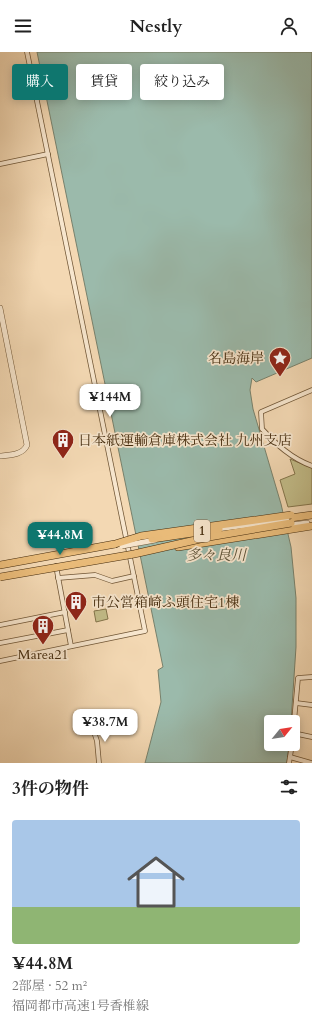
<!DOCTYPE html>
<html lang="ja">
<meta charset="utf-8">
<style>
:root{--surface:#fff;--page:#f2f2f2;--text:#222;--muted:#767676;--accent:#0f766e}
body{margin:0;font-family:Cardo,"Noto Serif JP",serif;background:var(--page);color:var(--text);height:100vh;display:flex;flex-direction:column;font-size:15px;white-space:nowrap}
*{box-sizing:border-box;margin:0}
p{font-size:13px;color:var(--muted)}
.icon{flex:none;width:22px;height:22px;fill:none;stroke:currentColor;stroke-width:2;stroke-linecap:round;stroke-linejoin:round}
.map{position:relative;height:711px;overflow:hidden}
.sheet{display:flex;flex-direction:column;background:var(--surface);flex:1}
.sheet>*{flex:none}
.guide{position:absolute;left:12px;top:12px;width:288px;height:36px;display:flex;gap:8px}
.needle{width:26px;rotate:60deg}
.buttons{position:absolute;left:264px;top:663px;display:grid;gap:8px}
.buttons a{display:grid;place-items:center;width:36px;height:36px;border-radius:4px;background:var(--surface);box-shadow:0 2px 10px #0003;font-size:20px}
.price{position:absolute;translate:-50% -34px;padding:0 9px;border-radius:8px;background:#fff;color:#222;font-size:13px;line-height:26px;filter:drop-shadow(0 1px 2px #0008)}
.price::after{content:'';position:absolute;left:50%;top:24px;width:12px;height:9px;margin-left:-6px;background:inherit;clip-path:polygon(0 0,100% 0,50% 100%)}
.price.active{background:var(--accent);color:#fff}
ul{padding:0;list-style:none}
li{display:grid;align-content:center;gap:8px;height:212px;padding:0 12px}
li span{display:grid;place-items:center;height:124px;border-radius:4px;color:#555}
li>.icon{margin-inline-start:auto}
span .icon{width:72px;height:72px;fill:#fffc;stroke-width:1}
li b{font-size:17px}
h2{display:flex;justify-content:space-between;align-items:center;height:48px;padding:0 12px;font-size:17px}
.pill{padding:0 14px;border-radius:4px;background:var(--surface);box-shadow:0 2px 10px #0003;font-size:14px;line-height:36px}
.pill.active{background:var(--accent);color:#fff}
header{display:flex;justify-content:space-between;align-items:center;height:52px;padding:0 12px;background:var(--surface);font-size:18px;font-weight:600}
.map>svg:first-child{display:block}
</style>
<header><svg class="icon" aria-label="menu" viewBox="0 0 24 24"><path d="M4 6h16M4 12h16M4 18h16"/></svg>Nestly<svg class="icon" aria-label="person" viewBox="0 0 24 24"><circle cx="12" cy="8" r="4"/><path d="M4 21q1-7 8-7t8 7"/></svg></header>
<div class="map">
<svg width="312" height="711" viewBox="0 0 312 711">
<rect width="100%" height="100%" fill="#f3d8b3"/>
<filter id="stains"><feTurbulence type="fractalNoise" baseFrequency=".005" numOctaves="4"/><feColorMatrix values="0 0 0 0 .2 0 0 0 0 .09 0 0 0 0 .02 0 0 0 .5 -.17"/></filter>
<radialGradient id="worn" r=".72"><stop offset=".6" stop-color="#630" stop-opacity="0"/><stop offset="1" stop-color="#630" stop-opacity=".3"/></radialGradient>
<!-- green -->
<g fill="#c2bc88" stroke="#83744a">
<polygon points="290,407 312,416 312,452 288,455 280,428 295,422"/>
<polygon points="106,557 108,567 96,570 94,559"/>
</g>
<!-- water -->
<polygon fill="#9bbaab" stroke="#78816c" points="37,0 312,0 312,306 256,330 252,326 250,338 253,357 281,452 291,495 296,546 296,595 291,670 271,670 271,692 289,692 287,711 145,711 161,650 158,618 163,615"/>
<g fill="none" stroke-linecap="round" stroke-linejoin="round">
<!-- minor casing -->
<g stroke="#705636" stroke-width="5.5">
<g id="minor">
<polyline points="0,112 48,102"/>
<path d="M 312,338 L 261,360 L 262,377 C 277,393 291,406 312,414"/>
<polyline points="56,514 71,594"/>
<polyline points="58,526 95,523 112,529 134,524"/>
<polyline points="0,573 65,560"/>
<polyline points="0,591 68,578"/>
<polyline points="0,609 145,579 27,0"/>
<polyline points="296,651 312,653"/>
<polyline points="92,674 97,689 99,711"/>
<polyline points="293,680 298,626 312,625"/>
<polyline points="293,681 312,685"/>
<polyline points="290,705 311,711"/>
<polyline points="289,711 292,692"/>
</g>
</g>
<!-- tertiary casing -->
<g stroke="#705636" stroke-width="6">
<g id="tertiary">
<path d="M 0,256 L 27,393 C 23,403 10,403 0,404"/>
<polyline points="292,473 307,471"/>
</g>
</g>
<!-- motorway casing -->
<g stroke="#442b0d" stroke-width="8">
<g id="motorway">
<polyline points="290,466 312,463"/>
<polyline points="178,495 312,474"/>
<polyline points="0,513 115,492"/>
</g>
</g>
<!-- minor -->
<use href="#minor" stroke="#f7e6ce" stroke-width="4"/>
<!-- tertiary -->
<use href="#tertiary" stroke="#f7e6ce" stroke-width="5"/>
<!-- motorway -->
<use href="#motorway" stroke="#eabc7a" stroke-width="7"/>
<!-- tertiary-bridge casing -->
<g stroke="#705636" stroke-width="6" stroke-linecap="butt">
<g id="tertiary-bridge">
<polyline points="216,477 287,468"/>
<polyline points="122,494 155,488"/>
</g>
</g>
<!-- motorway-bridge casing -->
<g stroke="#442b0d" stroke-width="8" stroke-linecap="butt">
<g id="motorway-bridge">
<polyline points="152,487 219,477"/>
<polyline points="115,492 141,484 291,463"/>
<polyline points="0,525 134,502 209,485 291,471"/>
</g>
</g>
<!-- tertiary-bridge -->
<use href="#tertiary-bridge" stroke="#f7e6ce" stroke-width="5"/>
<!-- motorway-bridge -->
<use href="#motorway-bridge" stroke="#eabc7a" stroke-width="7"/>
</g>
<!-- icons -->
<defs>
<g id="sight-pin" transform="scale(1.15)"><path d="M0 17L-7.5 6A9.5 9.5 0 1 1 7.5 6Z" fill="#8f2418" stroke="#f7e6ce"/><path d="M0-6L1.8-2.2L6-1.7L2.9 1.2L3.7 5.4L0 3.3L-3.7 5.4L-2.9 1.2L-6-1.7L-1.8-2.2Z" fill="#fff"/></g>
<g id="building-pin" transform="scale(1.15)"><path d="M0 17L-7.5 6A9.5 9.5 0 1 1 7.5 6Z" fill="#8f2418" stroke="#f7e6ce"/><path d="M-4-6H4V6H1V3H-1V6H-4ZM-2.5-4.3h1.7v1.8h-1.7ZM.8-4.3h1.7v1.8H.8ZM-2.5-1h1.7V.8h-1.7ZM.8-1h1.7V.8H.8Z" fill="#fff"/></g>
</defs>
<g fill-rule="evenodd">
<use href="#sight-pin" x="280" y="306"/>
<use href="#building-pin" x="63" y="388"/>
<use href="#building-pin" x="76" y="550"/>
<use href="#building-pin" x="43" y="574"/>
</g>
<g text-anchor="middle" dominant-baseline="central" stroke-width="3.5" stroke-linejoin="round" paint-order="stroke">
<!-- shield labels -->
<rect fill="#f7e6ce" stroke="#7a6347" stroke-width="1" x="194" y="468" width="16" height="22" rx="3"/>
<g font-size="13" font-weight="bold" fill="#442b0d">
<text x="202" y="479">1</text>
</g>
<!-- poi labels -->
<g font-size="14" fill="#442b0d" stroke="#f7e6ce" text-anchor="start">
<text x="264" y="306" text-anchor="end">名島海岸</text>
<text x="78" y="388">日本紙運輸倉庫株式会社 九州支店</text>
<text x="92" y="550">市公営箱崎ふ頭住宅1棟</text>
<text x="43" y="602" text-anchor="middle">Marea21</text>
</g>
<!-- water labels -->
<g font-size="15" font-style="italic" fill="#5a4f34" stroke="#f7e6ce">
<text x="216" y="503">多々良川</text>
</g>
</g>
<rect width="100%" height="100%" filter="url(#stains)"/>
<rect width="100%" height="100%" fill="url(#worn)"/>
</svg>
<div class="buttons">
<a><svg class="needle" viewBox="-14 -14 28 28"><path d="M0-13l5 13h-10z" fill="#e53935"/><path d="M0 13l5-13h-10z" fill="#767676"/></svg></a>
</div>
<b class="price" style="left:110px;top:366px">¥144M</b>
<b class="price active" style="left:60px;top:504px">¥44.8M</b>
<b class="price" style="left:105px;top:691px">¥38.7M</b>
<div class="guide">
<a class="pill active">購入</a>
<a class="pill">賃貸</a>
<a class="pill">絞り込み</a>
</div>
</div>
<section class="sheet">
<h2>3件の物件<svg class="icon" aria-label="filters" viewBox="0 0 24 24"><path d="M4 7h16M4 17h16"/><circle cx="9" cy="7" r="2"/><circle cx="15" cy="17" r="2"/></svg></h2>
<ul>
<li><span style="background:linear-gradient(#a9c7e8 70%,#8fb573 0)"><svg class="icon" aria-label="home" viewBox="0 0 24 24"><path d="M3 11l9-7 9 7M6 9v11h12V9"/></svg></span><div><b>¥44.8M</b><p>2部屋 · 52 m²</p><p>福岡都市高速1号香椎線</p></div></li>
</ul>
</section>
